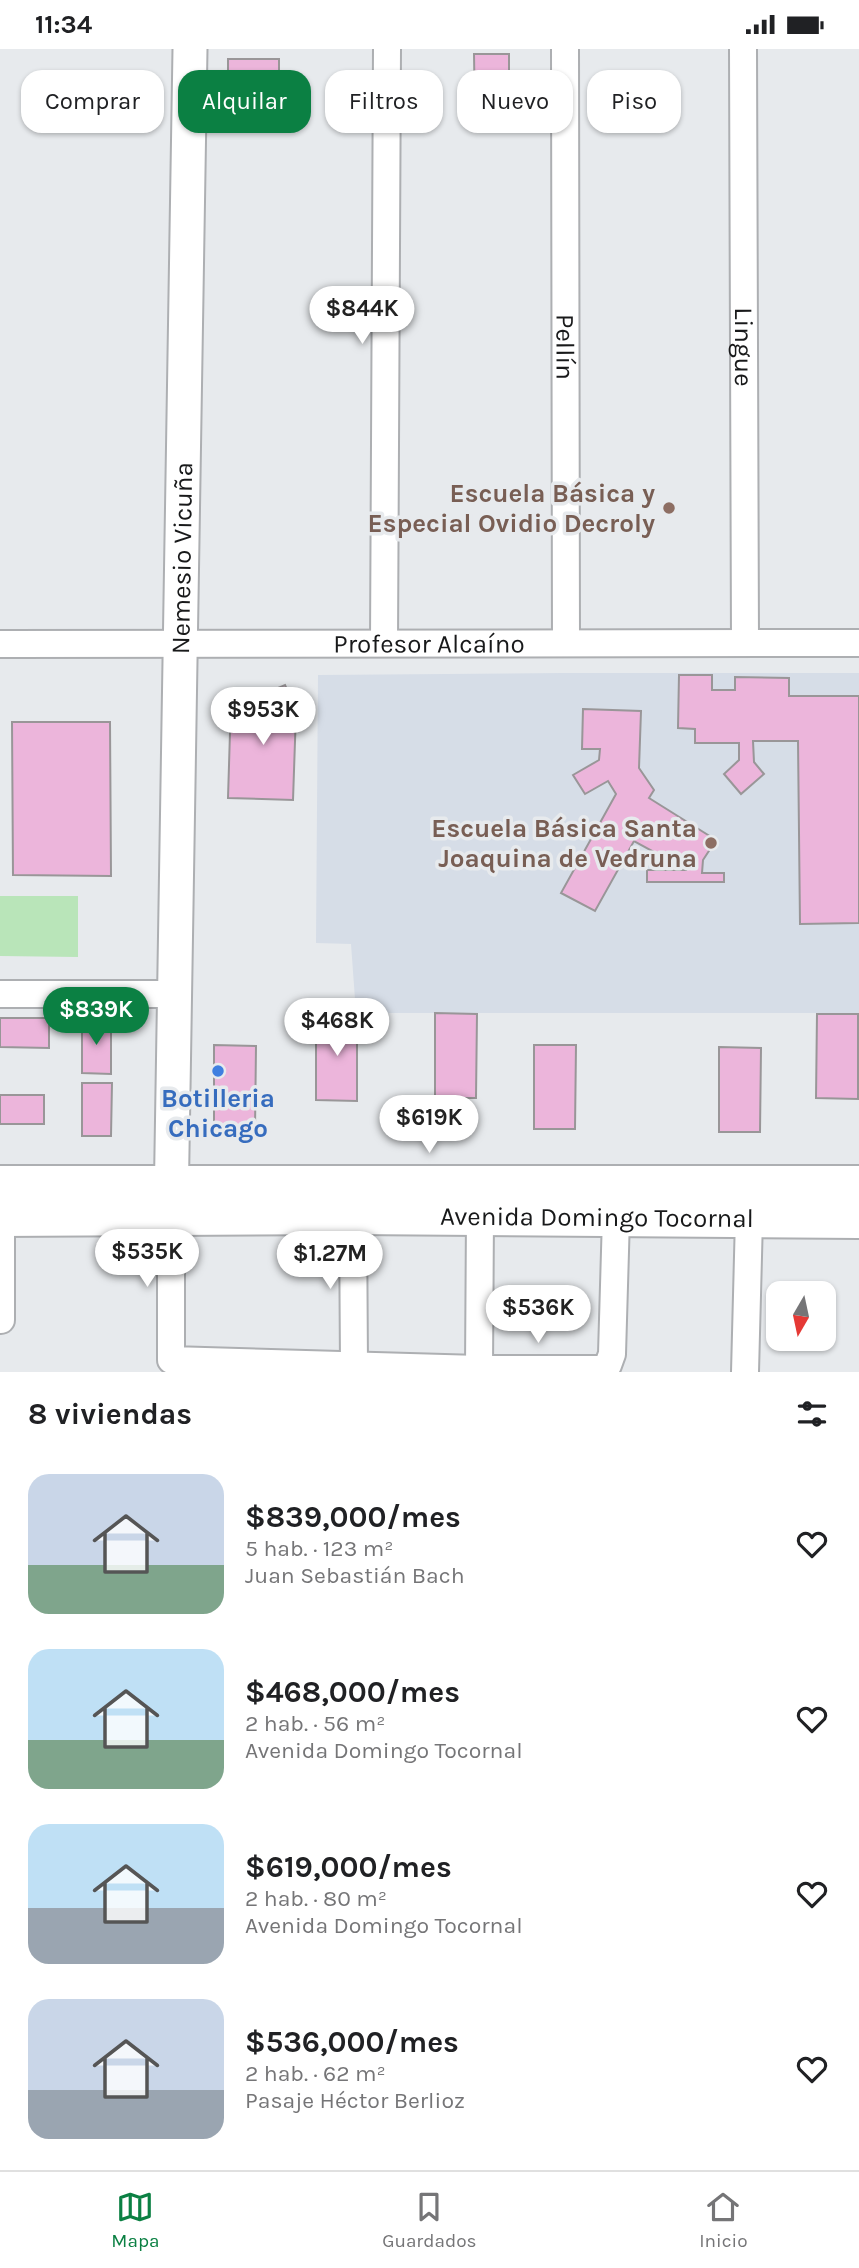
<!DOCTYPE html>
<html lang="es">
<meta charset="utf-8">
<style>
:root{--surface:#fff;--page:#f2f2f2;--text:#202124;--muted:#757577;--line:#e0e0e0;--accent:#0b8043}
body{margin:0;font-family:Karla,sans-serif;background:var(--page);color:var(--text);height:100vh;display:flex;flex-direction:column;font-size:26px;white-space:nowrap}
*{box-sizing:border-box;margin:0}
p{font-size:23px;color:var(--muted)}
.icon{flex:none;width:38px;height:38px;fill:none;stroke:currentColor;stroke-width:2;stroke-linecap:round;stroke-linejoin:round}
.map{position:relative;height:1323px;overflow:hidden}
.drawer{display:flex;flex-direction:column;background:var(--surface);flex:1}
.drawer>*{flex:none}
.hud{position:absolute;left:21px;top:21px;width:817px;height:63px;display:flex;gap:14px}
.needle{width:46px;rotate:189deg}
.tools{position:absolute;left:766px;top:1232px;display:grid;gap:14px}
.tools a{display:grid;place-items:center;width:70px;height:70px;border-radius:14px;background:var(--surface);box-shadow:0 2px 5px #0004;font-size:35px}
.price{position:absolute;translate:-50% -60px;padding:0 16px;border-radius:24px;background:#fff;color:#222;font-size:23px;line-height:46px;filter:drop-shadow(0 2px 4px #0008)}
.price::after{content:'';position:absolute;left:50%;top:42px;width:21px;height:16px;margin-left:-10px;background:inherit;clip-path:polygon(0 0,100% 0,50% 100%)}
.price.selected{background:var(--accent);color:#fff}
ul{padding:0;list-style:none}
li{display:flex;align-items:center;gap:21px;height:175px;padding:0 28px}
li span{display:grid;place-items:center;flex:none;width:196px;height:140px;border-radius:21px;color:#555}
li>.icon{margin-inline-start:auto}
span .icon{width:84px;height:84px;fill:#fffc;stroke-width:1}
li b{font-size:30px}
h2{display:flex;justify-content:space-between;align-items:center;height:84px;padding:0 28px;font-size:30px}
.chip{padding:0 24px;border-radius:21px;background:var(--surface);box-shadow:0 2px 5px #0004;font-size:24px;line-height:63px}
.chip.selected{background:var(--accent);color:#fff}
.status{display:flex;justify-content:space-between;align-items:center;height:49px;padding:0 35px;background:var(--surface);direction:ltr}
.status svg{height:19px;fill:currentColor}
.tab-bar{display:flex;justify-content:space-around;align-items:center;height:98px;border-top:2px solid var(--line);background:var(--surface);font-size:19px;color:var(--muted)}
.tab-bar a{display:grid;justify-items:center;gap:4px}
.tab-bar .selected{color:var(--accent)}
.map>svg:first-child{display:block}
</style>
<div class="status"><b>11:34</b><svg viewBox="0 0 49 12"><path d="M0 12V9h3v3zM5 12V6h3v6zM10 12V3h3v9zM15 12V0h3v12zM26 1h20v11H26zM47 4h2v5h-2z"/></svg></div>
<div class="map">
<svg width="859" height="1323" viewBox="0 0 859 1323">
<rect width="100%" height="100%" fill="#e7eaed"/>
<!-- built -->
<polygon fill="#d6dde7" points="562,624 859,624 859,964 356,964 351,895 316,894 318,626"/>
<!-- green -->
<polygon fill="#b9e5b9" points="0,847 78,847 78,908 0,907"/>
<!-- building -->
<g fill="#ecb5db" stroke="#999698" stroke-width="2">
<polygon points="474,5 509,5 509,68 475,68"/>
<polygon points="228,10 279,10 279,43 228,42"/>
<polygon points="679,626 712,626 712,641 735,641 735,628 789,629 789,647 859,647 859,874 800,875 798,692 753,692 754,713 764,725 741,745 724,725 739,711 739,694 695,694 695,680 678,679"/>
<polygon points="285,636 296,663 293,751 228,749 231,651 247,652"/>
<polygon points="583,660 641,662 639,719 654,741 649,749 716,791 703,811 702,824 724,824 724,833 647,833 647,821 687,821 634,792 595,862 561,844 616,745 608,732 585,745 573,726 599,711 600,700 582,700"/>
<polygon points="12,673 110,673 111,827 13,826"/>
<polygon points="435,964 477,965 476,1049 435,1049"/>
<polygon points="817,965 858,965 858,1050 816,1049"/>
<polygon points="316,967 357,967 357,1052 316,1051"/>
<polygon points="0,969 49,969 49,999 0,998"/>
<polygon points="82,971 111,972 111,1025 82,1024"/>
<polygon points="214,996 256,997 255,1081 214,1080"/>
<polygon points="534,996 576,996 575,1080 534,1080"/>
<polygon points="719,998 761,999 760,1083 719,1083"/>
<polygon points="82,1034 112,1034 111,1087 82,1087"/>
<rect x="0" y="1046" width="44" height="29"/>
</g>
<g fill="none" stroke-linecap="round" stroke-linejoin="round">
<!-- minor casing -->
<g stroke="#adafb2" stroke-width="30">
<g id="minor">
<path id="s1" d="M 565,0 L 566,594"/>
<path id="s2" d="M 743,0 L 745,594"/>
<polyline points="384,594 387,0"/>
<path id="s3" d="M 0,595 L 859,594"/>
<polyline points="0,945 174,945"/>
<polyline points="353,1166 354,1316"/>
<polyline points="171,1168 171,1311 479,1320 601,1320 608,1316 612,1305 616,1168"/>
<polyline points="1,1271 1,1168"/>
<polyline points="479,1320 480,1167"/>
<polyline points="745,1323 749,1169"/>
</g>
</g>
<!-- tertiary casing -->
<g stroke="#adafb2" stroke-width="37">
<g id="tertiary">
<path id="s4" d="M 171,1163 L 190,0"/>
</g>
</g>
<!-- secondary casing -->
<g stroke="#adafb2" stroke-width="42">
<g id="secondary">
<polyline points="0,1136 859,1136"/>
<path id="s5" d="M 0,1168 L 353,1166 L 859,1170"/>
</g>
</g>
<!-- minor -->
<use href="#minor" stroke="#fff" stroke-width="26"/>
<!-- tertiary -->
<use href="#tertiary" stroke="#fff" stroke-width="33"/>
<!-- secondary -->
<use href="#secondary" stroke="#fff" stroke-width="38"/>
</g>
<!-- markers -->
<g fill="#8d6e63" stroke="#e7eaed" stroke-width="2.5">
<circle cx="669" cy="459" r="7"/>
<circle cx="711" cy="794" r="7"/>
</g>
<circle fill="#3f7fe0" stroke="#e7eaed" stroke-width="2.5" cx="218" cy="1022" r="7"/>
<g text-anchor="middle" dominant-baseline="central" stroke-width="7" stroke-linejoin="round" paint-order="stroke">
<!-- street labels -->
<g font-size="26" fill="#18191a" stroke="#e7eaed">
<text stroke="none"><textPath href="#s1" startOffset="298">Pellín</textPath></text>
<text stroke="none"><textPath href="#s2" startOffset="298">Lingue</textPath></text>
<text stroke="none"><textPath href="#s4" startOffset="654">Nemesio Vicuña</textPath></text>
<text stroke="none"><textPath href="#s3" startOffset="429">Profesor Alcaíno</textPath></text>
<text stroke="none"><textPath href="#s5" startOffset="597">Avenida Domingo Tocornal</textPath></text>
</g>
<!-- education labels -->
<g font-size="26" font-weight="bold" fill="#785e54" stroke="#e7eaed" text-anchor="end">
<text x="655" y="444">Escuela Básica y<tspan x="655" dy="30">Especial Ovidio Decroly</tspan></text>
<text x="697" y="779">Escuela Básica Santa<tspan x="697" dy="30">Joaquina de Vedruna</tspan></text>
</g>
<!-- shop labels -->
<g font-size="26" font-weight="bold" fill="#366cbe" stroke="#e7eaed">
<text x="218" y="1049">Botilleria<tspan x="218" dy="30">Chicago</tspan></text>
</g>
</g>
</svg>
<div class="tools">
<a><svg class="needle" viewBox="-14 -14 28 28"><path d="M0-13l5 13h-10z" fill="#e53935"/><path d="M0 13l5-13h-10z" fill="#757577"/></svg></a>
</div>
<b class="price" style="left:362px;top:297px">$844K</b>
<b class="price" style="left:263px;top:698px">$953K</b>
<b class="price selected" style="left:96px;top:998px">$839K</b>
<b class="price" style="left:337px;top:1009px">$468K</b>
<b class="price" style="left:429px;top:1106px">$619K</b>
<b class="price" style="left:147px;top:1240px">$535K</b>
<b class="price" style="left:330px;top:1242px">$1.27M</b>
<b class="price" style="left:538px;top:1296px">$536K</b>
<div class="hud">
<a class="chip">Comprar</a>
<a class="chip selected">Alquilar</a>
<a class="chip">Filtros</a>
<a class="chip">Nuevo</a>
<a class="chip">Piso</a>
</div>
</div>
<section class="drawer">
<h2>8 viviendas<svg class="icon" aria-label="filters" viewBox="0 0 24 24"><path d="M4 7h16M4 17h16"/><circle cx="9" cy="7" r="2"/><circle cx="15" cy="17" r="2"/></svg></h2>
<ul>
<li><span style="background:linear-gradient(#c9d6e8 65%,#7fa58c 0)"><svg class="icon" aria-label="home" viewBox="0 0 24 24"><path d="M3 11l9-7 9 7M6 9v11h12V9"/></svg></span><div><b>$839,000/mes</b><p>5 hab. · 123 m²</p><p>Juan Sebastián Bach</p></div><svg class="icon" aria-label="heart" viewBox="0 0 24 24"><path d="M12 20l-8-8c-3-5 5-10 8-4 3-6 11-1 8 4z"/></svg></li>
<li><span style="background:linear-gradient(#bfe0f5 65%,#7fa58c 0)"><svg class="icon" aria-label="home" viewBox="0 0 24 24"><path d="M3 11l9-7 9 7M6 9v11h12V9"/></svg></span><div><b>$468,000/mes</b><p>2 hab. · 56 m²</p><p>Avenida Domingo Tocornal</p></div><svg class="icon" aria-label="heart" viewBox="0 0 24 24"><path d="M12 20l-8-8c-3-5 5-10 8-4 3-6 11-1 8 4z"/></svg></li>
<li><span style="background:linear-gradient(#bfe0f5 60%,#9aa5b1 0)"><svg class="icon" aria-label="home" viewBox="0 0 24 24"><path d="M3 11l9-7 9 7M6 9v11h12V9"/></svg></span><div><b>$619,000/mes</b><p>2 hab. · 80 m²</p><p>Avenida Domingo Tocornal</p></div><svg class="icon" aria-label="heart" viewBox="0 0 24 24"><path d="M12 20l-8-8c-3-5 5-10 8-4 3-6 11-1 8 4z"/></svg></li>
<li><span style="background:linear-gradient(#c9d6e8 65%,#9aa5b1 0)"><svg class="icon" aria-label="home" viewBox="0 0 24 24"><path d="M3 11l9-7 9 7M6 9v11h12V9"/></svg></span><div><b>$536,000/mes</b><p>2 hab. · 62 m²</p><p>Pasaje Héctor Berlioz</p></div><svg class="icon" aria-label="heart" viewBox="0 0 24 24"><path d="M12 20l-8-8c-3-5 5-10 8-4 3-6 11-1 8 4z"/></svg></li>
</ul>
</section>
<nav class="tab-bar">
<a class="selected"><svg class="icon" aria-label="map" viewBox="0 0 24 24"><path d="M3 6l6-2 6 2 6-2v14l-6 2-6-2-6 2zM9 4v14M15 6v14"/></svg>Mapa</a>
<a><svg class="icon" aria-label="saved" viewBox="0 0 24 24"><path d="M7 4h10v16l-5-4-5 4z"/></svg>Guardados</a>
<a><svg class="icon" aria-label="home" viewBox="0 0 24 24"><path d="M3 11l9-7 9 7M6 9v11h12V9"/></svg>Inicio</a>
</nav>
